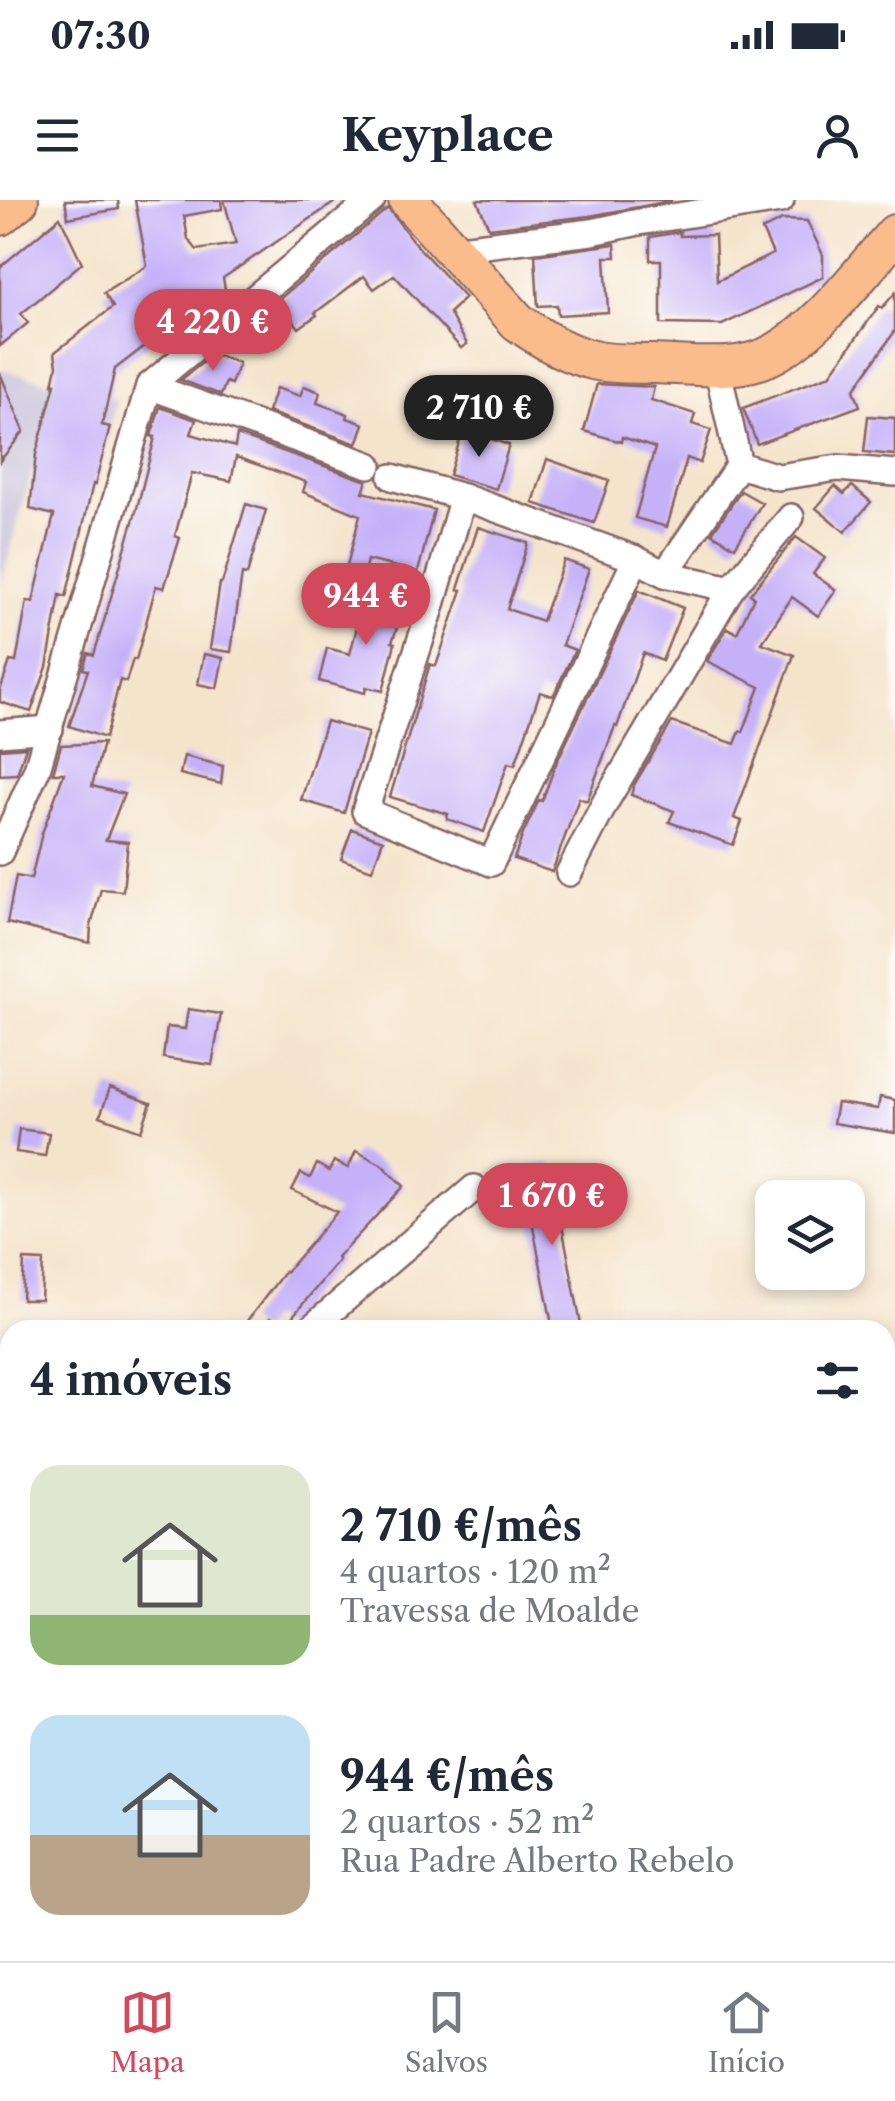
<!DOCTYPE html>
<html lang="pt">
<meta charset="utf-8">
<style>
:root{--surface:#fff;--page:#f2f2f3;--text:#1f2937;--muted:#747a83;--line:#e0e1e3;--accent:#d1495b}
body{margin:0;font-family:"Libre Caslon Text",serif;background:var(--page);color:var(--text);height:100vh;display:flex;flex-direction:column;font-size:38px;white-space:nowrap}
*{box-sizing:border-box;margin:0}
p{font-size:32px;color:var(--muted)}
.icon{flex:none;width:55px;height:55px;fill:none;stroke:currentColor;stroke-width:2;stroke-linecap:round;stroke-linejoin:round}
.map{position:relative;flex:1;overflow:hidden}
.side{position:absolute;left:0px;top:1120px;width:895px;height:642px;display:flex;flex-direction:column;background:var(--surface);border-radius:30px 30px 0 0;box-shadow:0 5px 15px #0003}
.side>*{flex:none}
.controls{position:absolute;left:755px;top:980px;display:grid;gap:20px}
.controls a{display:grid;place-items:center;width:110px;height:110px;border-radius:20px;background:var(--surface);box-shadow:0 5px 15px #0003;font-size:50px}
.price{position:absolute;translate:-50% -85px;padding:0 22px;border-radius:35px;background:var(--accent);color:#fff;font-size:32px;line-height:65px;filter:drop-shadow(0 2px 5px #0008)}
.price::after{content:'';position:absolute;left:50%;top:60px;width:30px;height:22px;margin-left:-15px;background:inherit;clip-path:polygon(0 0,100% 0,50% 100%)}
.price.current{background:#222;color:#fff}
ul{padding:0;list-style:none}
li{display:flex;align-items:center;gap:30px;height:250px;padding:0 30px}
li span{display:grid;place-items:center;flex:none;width:280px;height:200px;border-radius:30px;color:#555}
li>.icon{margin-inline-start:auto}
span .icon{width:120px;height:120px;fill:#fffc;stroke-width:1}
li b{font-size:42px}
h2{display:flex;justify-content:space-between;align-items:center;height:120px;padding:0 30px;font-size:42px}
.status{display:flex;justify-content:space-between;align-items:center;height:70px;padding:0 50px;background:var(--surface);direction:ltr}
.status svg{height:28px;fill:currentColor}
header{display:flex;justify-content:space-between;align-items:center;height:130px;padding:0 30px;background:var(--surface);font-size:45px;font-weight:700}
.tab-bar{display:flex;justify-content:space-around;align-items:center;height:140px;border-top:2px solid var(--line);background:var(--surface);font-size:28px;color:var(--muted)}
.tab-bar a{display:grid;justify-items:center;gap:5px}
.tab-bar .current{color:var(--accent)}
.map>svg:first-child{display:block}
</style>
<div class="status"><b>07:30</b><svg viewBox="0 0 49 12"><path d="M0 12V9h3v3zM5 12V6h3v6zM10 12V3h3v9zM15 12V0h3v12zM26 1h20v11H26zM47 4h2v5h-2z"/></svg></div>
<header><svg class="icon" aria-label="menu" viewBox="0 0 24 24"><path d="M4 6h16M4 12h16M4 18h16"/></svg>Keyplace<svg class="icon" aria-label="person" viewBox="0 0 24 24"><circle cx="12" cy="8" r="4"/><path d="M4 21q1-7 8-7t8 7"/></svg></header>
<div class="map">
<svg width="895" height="1761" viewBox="0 0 895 1761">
<rect width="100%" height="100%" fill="#fdfcf7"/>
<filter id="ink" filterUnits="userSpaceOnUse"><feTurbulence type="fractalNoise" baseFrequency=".01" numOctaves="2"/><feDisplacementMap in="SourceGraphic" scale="20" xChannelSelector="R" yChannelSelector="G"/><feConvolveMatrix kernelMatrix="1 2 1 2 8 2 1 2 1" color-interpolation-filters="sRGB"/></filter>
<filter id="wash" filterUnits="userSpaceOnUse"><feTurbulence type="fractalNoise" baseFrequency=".0048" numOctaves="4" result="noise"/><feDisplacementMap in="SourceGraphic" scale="40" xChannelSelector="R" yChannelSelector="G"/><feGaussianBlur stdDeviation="2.25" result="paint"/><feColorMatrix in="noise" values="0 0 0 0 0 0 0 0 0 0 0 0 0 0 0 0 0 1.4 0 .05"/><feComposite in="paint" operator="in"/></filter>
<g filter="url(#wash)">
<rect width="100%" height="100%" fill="#f5e4cc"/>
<!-- industrial -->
<polygon fill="#c6c0d9" points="0,169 116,200 110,227 48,211 0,388"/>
<g id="blocks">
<!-- building -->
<g fill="#c6b1f9">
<polygon points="65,0 118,0 119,9 68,18"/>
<polygon points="135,0 221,0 222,9 184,16 188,39 197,50 236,44 224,0 338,0 223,78 227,100 219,106 198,110 194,126 174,141 177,142 173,145 163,132 115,169 102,225 110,227 95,285 93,284 66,397 60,395 47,467 31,512 0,502 0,491 10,461 16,462 27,401 33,402 54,315 30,309 36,254 55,184 53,184 57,166 55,152 113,107 104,93 147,66"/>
<polygon points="477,0 671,0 671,1 589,16 489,28"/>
<polygon points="388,8 412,40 465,98 449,113 467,144 461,148 394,75 374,89 364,76 315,113 317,115 299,128 287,112 266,127 258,117"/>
<polygon points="60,17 82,63 21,114 28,123 0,146 0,67"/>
<polygon points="782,20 807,21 823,55 823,77 722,125 661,124 661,60 650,60 650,37 680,32 680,36 715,35 717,81 773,54 762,30"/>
<polygon points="615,44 616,57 605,57 608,112 558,115 557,105 538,106 535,55"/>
<polygon points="895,93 895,131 854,190 860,206 757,244 743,208 830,175 879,106 882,108"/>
<polygon points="213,154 239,163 231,184 226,182 221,195 181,180"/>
<polygon points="0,173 24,231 0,261"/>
<polygon points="597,184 654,187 651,200 695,214 692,224 711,230 700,263 687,258 667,327 635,318 655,248 622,237 621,242 584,231"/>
<polygon points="304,186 320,192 317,203 348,214 347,218 364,224 357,244 268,212 276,188 300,196"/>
<polygon points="160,207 196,220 191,234 235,247 237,235 367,281 363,292 434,310 418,372 367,360 360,390 342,385 360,315 303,292 306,282 236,257 231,281 192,273 175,336 180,338 164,388 156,386 136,460 133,459 126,482 120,480 105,538 69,526 88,470 83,469 88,453 94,455 137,308 155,237 151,236"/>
<polygon points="868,216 895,218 895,255 864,252"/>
<polygon points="463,230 509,245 496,289 449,275"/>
<polygon points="547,259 609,281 594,323 533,303"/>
<polygon points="835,286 844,294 852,286 871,302 845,332 816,308"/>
<polygon points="741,291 762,303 735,347 712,333"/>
<polygon points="246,304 266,310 247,375 242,374 231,452 210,449 220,383 222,383"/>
<polygon points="478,327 528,343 507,409 542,421 564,360 589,369 562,445 575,450 553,496 540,492 515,565 508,563 484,632 447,619 448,614 390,597 430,464 436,466 462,390 458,389"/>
<polygon points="796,337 825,358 813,374 836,390 818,416 792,397 762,443 794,455 734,618 742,621 733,645 669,622 674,611 631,595 634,585 672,522 735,544 740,531 743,532 760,487 707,461 727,428 737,433 754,397 750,394"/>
<polygon points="639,390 683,408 662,461 643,453 617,527 615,526 587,601 579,598 552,672 514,659 523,634 539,600 542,601 555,566"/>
<polygon points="365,392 405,405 392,442 395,443 383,491 366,487 365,493 319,481 327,448 350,454 360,415 357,414"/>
<polygon points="204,454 223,458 217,488 198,484"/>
<polygon points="326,521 368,533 344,613 301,600"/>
<polygon points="103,543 92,586 124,594 106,640 128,642 123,691 101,689 91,726 90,743 7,723 16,676 31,679 42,633 64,573 53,573 61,545"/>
<polygon points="26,547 17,574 0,575 0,549"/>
<polygon points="184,556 223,566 221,584 180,574"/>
<polygon points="352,629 383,640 372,670 341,659"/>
<polygon points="188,809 221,814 212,865 163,858 167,827 185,829"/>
<polygon points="110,888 151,903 141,931 100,916"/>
<polygon points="880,897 895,900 895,933 833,923 837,903 878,909"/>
<polygon points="19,929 49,933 45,956 16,952"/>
<polygon points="356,951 381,964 404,986 337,1058 339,1060 283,1128 270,1118 260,1130 247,1121 285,1071 286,1072 337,1012 292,990 301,973 310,978 317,964 329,971 334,961 348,968"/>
<polygon points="550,963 582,1130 553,1130 522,969"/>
<polygon points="24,1060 43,1061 41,1100 22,1100"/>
</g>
</g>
</g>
<g filter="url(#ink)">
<use href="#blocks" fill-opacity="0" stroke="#866463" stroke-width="2.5"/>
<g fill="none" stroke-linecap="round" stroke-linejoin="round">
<!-- minor casing -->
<g stroke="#866463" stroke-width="30">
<g id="minor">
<polyline points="451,49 592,32 639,22 781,0"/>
<polyline points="720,166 721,184 739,265"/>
<polyline points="149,186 369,265"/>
<polyline points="392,277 463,297 636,359 665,374 731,389"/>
<polyline points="463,297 431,408 365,611 491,663 636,359"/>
<polyline points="665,374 739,265 778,277 838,268 895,273"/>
<polyline points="0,533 50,529"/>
<polyline points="0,652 37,569 149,186 372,0"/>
<polyline points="569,673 606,601 731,389 791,317"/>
<polyline points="309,1130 474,988"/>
<polyline points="885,1188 895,1185"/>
<polyline points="0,1311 10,1310"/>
<polyline points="885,1325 895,1326"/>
<polyline points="885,1398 895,1391"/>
<polyline points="885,1462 895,1478"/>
<polyline points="0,1475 10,1508"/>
<polyline points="0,1602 5,1582 10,1576"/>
<polyline points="617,1752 631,1761"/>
</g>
</g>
<!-- primary casing -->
<g stroke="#866463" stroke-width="42">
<g id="primary">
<path d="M 408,0 L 518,122 C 540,138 566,154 593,160 C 613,165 634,163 654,164 C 693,165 740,173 775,153 C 820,128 860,73 895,34"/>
<polyline points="0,16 19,0"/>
</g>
</g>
<!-- minor -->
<use href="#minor" stroke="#fff" stroke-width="25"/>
<!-- primary -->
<use href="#primary" stroke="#fabc8b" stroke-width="38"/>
</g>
</g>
</svg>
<div class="controls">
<a><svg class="icon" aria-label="layers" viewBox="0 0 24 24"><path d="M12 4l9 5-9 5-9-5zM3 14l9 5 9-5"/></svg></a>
</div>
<b class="price" style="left:213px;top:174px">4 220 €</b>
<b class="price current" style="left:479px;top:260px">2 710 €</b>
<b class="price" style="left:366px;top:448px">944 €</b>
<b class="price" style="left:552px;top:1048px">1 670 €</b>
<section class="side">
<h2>4 imóveis<svg class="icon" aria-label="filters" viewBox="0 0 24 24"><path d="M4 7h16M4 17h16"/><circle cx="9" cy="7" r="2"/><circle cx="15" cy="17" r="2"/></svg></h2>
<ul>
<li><span style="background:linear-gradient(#dfe7d0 75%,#8fb573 0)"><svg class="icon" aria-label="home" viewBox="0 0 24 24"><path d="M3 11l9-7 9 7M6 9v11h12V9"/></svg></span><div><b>2 710 €/mês</b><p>4 quartos · 120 m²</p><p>Travessa de Moalde</p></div></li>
<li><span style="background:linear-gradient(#bfe0f5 60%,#b9a48a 0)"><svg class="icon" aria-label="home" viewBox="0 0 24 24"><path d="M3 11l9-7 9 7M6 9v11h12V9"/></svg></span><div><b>944 €/mês</b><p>2 quartos · 52 m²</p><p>Rua Padre Alberto Rebelo</p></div></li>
</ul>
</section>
</div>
<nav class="tab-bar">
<a class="current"><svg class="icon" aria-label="map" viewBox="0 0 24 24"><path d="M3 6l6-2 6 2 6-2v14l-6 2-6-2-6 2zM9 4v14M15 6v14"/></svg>Mapa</a>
<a><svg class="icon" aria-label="saved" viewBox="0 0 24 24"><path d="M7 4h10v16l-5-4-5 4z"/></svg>Salvos</a>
<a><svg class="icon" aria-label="home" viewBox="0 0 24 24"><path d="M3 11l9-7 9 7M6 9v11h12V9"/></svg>Início</a>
</nav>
